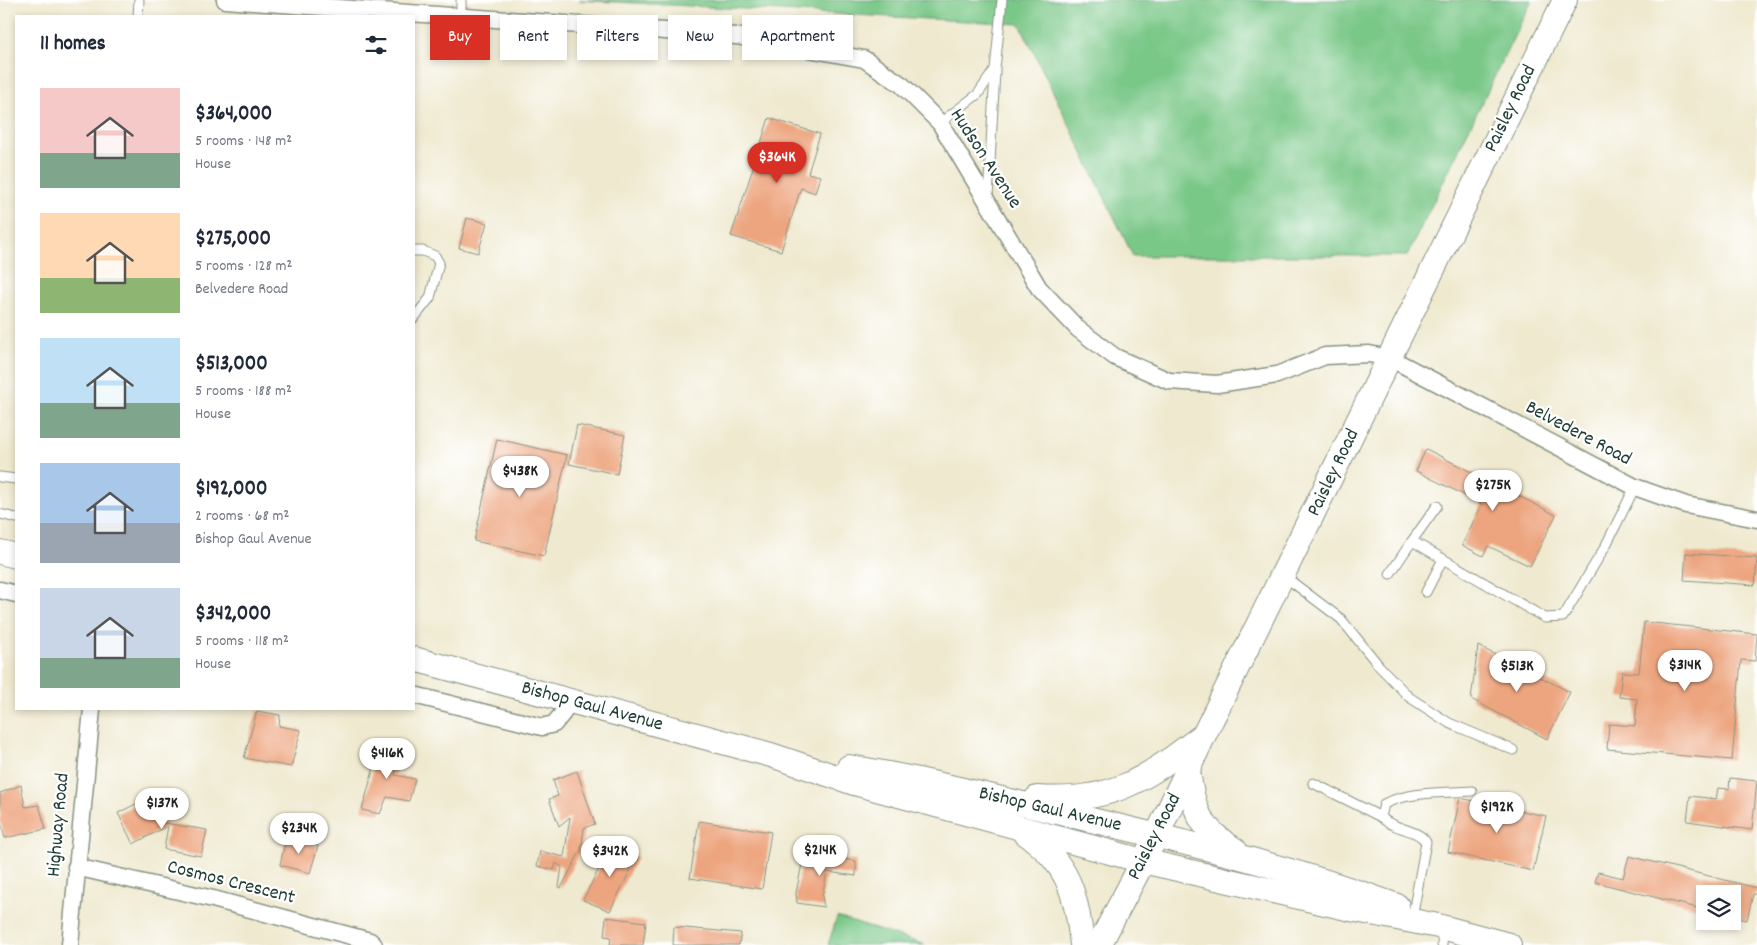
<!DOCTYPE html>
<meta charset="utf-8">
<style>
:root{--surface:#fff;--page:#f6f6f7;--text:#1f2937;--muted:#747a83;--accent:#d93025}
body{margin:0;font-family:Dekko,sans-serif;background:var(--page);color:var(--text);height:100vh;display:flex;flex-direction:column;font-size:19px;white-space:nowrap}
*{box-sizing:border-box;margin:0}
p{font-size:16px;color:var(--muted)}
.icon{flex:none;width:28px;height:28px;fill:none;stroke:currentColor;stroke-width:2;stroke-linecap:round;stroke-linejoin:round}
.map{position:relative;flex:1;overflow:hidden}
.drawer{position:absolute;left:15px;top:15px;width:400px;height:695px;display:flex;flex-direction:column;background:var(--surface);border-radius:0px;box-shadow:0 2px 8px #0003}
.drawer>*{flex:none}
.top-card{position:absolute;left:430px;top:15px;width:475px;height:45px;display:flex;gap:10px}
.fabs{position:absolute;left:1696px;top:885px;display:grid;gap:10px}
.fabs a{display:grid;place-items:center;width:45px;height:45px;border-radius:0px;background:var(--surface);box-shadow:0 2px 8px #0003;font-size:25px}
.price{position:absolute;translate:-50% -42px;padding:0 11px;border-radius:18px;background:#fff;color:#222;font-size:16px;line-height:32px;filter:drop-shadow(0 1px 2px #0008)}
.price::after{content:'';position:absolute;left:50%;top:30px;width:15px;height:11px;margin-left:-8px;background:inherit;clip-path:polygon(0 0,100% 0,50% 100%)}
.price.active{background:var(--accent);color:#fff}
ul{padding:0;list-style:none}
li{display:flex;align-items:center;gap:15px;height:125px;padding:0 25px}
li span{display:grid;place-items:center;flex:none;width:140px;height:100px;border-radius:0px;color:#555}
li>.icon{margin-inline-start:auto}
span .icon{width:60px;height:60px;fill:#fffc;stroke-width:1}
li b{font-size:21px}
h2{display:flex;justify-content:space-between;align-items:center;height:60px;padding:0 25px;font-size:21px}
.pill{padding:0 18px;border-radius:0px;background:var(--surface);box-shadow:0 2px 8px #0003;font-size:18px;line-height:45px}
.pill.active{background:var(--accent);color:#fff}
.map>svg:first-child{display:block}
</style>
<div class="map">
<svg width="1757" height="945" viewBox="0 0 1757 945">
<rect width="100%" height="100%" fill="#fff"/>
<filter id="ink" filterUnits="userSpaceOnUse"><feTurbulence type="fractalNoise" baseFrequency=".02" numOctaves="2"/><feDisplacementMap in="SourceGraphic" scale="10" xChannelSelector="R" yChannelSelector="G"/><feConvolveMatrix kernelMatrix="1 2 1 2 8 2 1 2 1" color-interpolation-filters="sRGB"/></filter>
<filter id="wash" filterUnits="userSpaceOnUse"><feTurbulence type="fractalNoise" baseFrequency=".0096" numOctaves="4" result="noise"/><feDisplacementMap in="SourceGraphic" scale="20" xChannelSelector="R" yChannelSelector="G"/><feGaussianBlur stdDeviation="1.12" result="paint"/><feColorMatrix in="noise" values="0 0 0 0 0 0 0 0 0 0 0 0 0 0 0 0 0 1.4 0 .05"/><feComposite in="paint" operator="in"/></filter>
<g filter="url(#wash)">
<rect width="100%" height="100%" fill="#efe9cf"/>
<!-- green -->
<g fill="#7ac888" stroke="#4c825e">
<polygon points="579,0 1532,0 1407,256 1133,256 1020,24"/>
<polygon points="837,917 926,945 828,945"/>
</g>
<g id="blocks">
<!-- building -->
<g fill="#eda57f">
<polygon points="769,118 820,134 808,173 820,176 815,193 801,188 781,251 731,236"/>
<polygon points="467,218 487,223 478,253 459,248"/>
<polygon points="577,425 625,435 617,474 569,464"/>
<polygon points="497,439 567,455 544,556 474,541"/>
<polygon points="1426,449 1556,515 1530,566 1488,546 1483,556 1462,545 1482,504 1416,471"/>
<polygon points="1686,553 1757,558 1755,585 1684,580"/>
<polygon points="1644,622 1757,634 1755,661 1741,660 1732,760 1607,749 1609,724 1635,726 1637,699 1619,697 1622,672 1639,673"/>
<polygon points="1478,646 1570,692 1547,739 1471,699"/>
<polygon points="257,711 280,715 279,726 301,730 291,767 244,758"/>
<polygon points="381,742 402,749 395,775 415,779 409,801 387,797 380,814 362,810"/>
<polygon points="577,771 595,824 584,828 581,850 561,888 559,887 562,867 556,863 554,870 537,866 540,851 564,857 570,817 559,826 549,799 558,796 553,780"/>
<polygon points="1730,778 1757,781 1752,830 1687,821 1690,796 1716,799 1718,788 1729,789"/>
<polygon points="21,785 25,807 39,805 46,829 5,838 0,820 0,793"/>
<polygon points="1460,798 1546,816 1533,871 1448,852"/>
<polygon points="146,799 158,822 207,830 201,856 164,849 168,826 133,844 118,813"/>
<polygon points="699,821 771,832 762,889 690,878"/>
<polygon points="286,838 318,846 310,873 280,865"/>
<polygon points="611,845 637,857 610,911 583,900"/>
<polygon points="804,854 856,861 856,876 827,872 822,897 824,907 797,903 796,893"/>
<polygon points="1629,856 1757,888 1757,894 1753,894 1747,920 1732,917 1732,894 1705,894 1705,910 1595,882 1598,872 1623,878"/>
<polygon points="606,917 646,922 643,945 610,945 611,937 604,936"/>
<polygon points="674,927 741,933 739,945 673,945"/>
</g>
</g>
</g>
<g filter="url(#ink)">
<use href="#blocks" fill-opacity="0" stroke="#879382" stroke-width="1"/>
<g fill="none" stroke-linecap="round" stroke-linejoin="round">
<!-- lane casing -->
<g stroke="#879382" stroke-width="11">
<g id="lane">
<polyline points="138,16 139,0"/>
<polyline points="461,17 461,0"/>
<polyline points="940,123 978,94 995,69 1002,0"/>
<polyline points="988,198 995,72"/>
<polyline points="414,251 423,251 435,256 439,263 430,298 414,318"/>
<polyline points="0,477 16,479"/>
<polyline points="0,514 16,518"/>
<polyline points="1412,541 1437,506"/>
<polyline points="1390,574 1412,541 1545,618 1563,617 1605,547 1635,487"/>
<polyline points="1284,576 1341,619 1380,667 1409,697 1449,723 1513,750"/>
<polyline points="1426,592 1443,559"/>
<path d="M 1313,783 L 1381,817 C 1393,830 1417,828 1426,842 L 1413,913"/>
<path d="M 1381,817 L 1384,804 C 1410,791 1444,793 1472,791"/>
<polyline points="1442,945 1443,927"/>
</g>
</g>
<!-- street casing -->
<g stroke="#879382" stroke-width="19">
<g id="street">
<polyline points="225,0 736,36 864,59 902,85 940,123 1039,288 1078,329 1115,357 1169,381 1217,384 1277,375 1325,356 1369,354 1390,358 1635,487 1686,505 1757,519"/>
<polyline points="0,590 16,594"/>
<polyline points="414,695 542,727 554,724 563,713 567,701"/>
<polyline points="76,867 213,899 370,941 374,945"/>
<polyline points="70,945 92,709"/>
</g>
</g>
<!-- secondary casing -->
<g stroke="#879382" stroke-width="26">
<g id="secondary">
<polyline points="0,552 16,556"/>
<polyline points="414,659 771,755 854,783 1143,861 1351,909 1438,926 1509,945"/>
<path d="M 849,767 C 924,779 996,798 1070,815 C 1181,841 1291,867 1397,906"/>
<path d="M 1188,770 C 1193,810 1199,828 1235,850"/>
<path d="M 1037,798 C 1113,803 1144,780 1202,736"/>
<path d="M 1024,832 C 1068,862 1077,894 1082,945"/>
<polyline points="1099,945 1157,835 1204,735 1565,0"/>
</g>
</g>
<!-- lane -->
<use href="#lane" stroke="#fff" stroke-width="9"/>
<!-- street -->
<use href="#street" stroke="#fff" stroke-width="16"/>
<!-- secondary -->
<use href="#secondary" stroke="#fff" stroke-width="24"/>
</g>
</g>
<g text-anchor="middle" dominant-baseline="central" stroke-width="4.5" stroke-linejoin="round" paint-order="stroke">
<!-- street labels -->
<g font-size="20" fill="#1f3d34" stroke="#fff">
<text transform="translate(1511 109) rotate(-64)">Paisley Road</text>
<text transform="translate(985 159) rotate(57)">Hudson Avenue</text>
<text transform="translate(1578 434) rotate(28)">Belvedere Road</text>
<text transform="translate(1334 473) rotate(-64)">Paisley Road</text>
<text transform="translate(592 707) rotate(15)">Bishop Gaul Avenue</text>
<text transform="translate(1050 810) rotate(13)">Bishop Gaul Avenue</text>
<text transform="translate(59 825) rotate(-85)">Highway Road</text>
<text transform="translate(1155 837) rotate(-63)">Paisley Road</text>
<text transform="translate(231 883) rotate(14)">Cosmos Crescent</text>
</g>
</g>
</svg>
<div class="fabs">
<a><svg class="icon" aria-label="layers" viewBox="0 0 24 24"><path d="M12 4l9 5-9 5-9-5zM3 14l9 5 9-5"/></svg></a>
</div>
<b class="price active" style="left:777px;top:184px">$364K</b>
<b class="price" style="left:520px;top:498px">$438K</b>
<b class="price" style="left:1493px;top:512px">$275K</b>
<b class="price" style="left:1685px;top:692px">$314K</b>
<b class="price" style="left:1517px;top:693px">$513K</b>
<b class="price" style="left:387px;top:780px">$416K</b>
<b class="price" style="left:162px;top:830px">$137K</b>
<b class="price" style="left:1497px;top:834px">$192K</b>
<b class="price" style="left:299px;top:855px">$234K</b>
<b class="price" style="left:820px;top:877px">$214K</b>
<b class="price" style="left:610px;top:878px">$342K</b>
<div class="top-card">
<a class="pill active">Buy</a>
<a class="pill">Rent</a>
<a class="pill">Filters</a>
<a class="pill">New</a>
<a class="pill">Apartment</a>
</div>
<section class="drawer">
<h2>11 homes<svg class="icon" aria-label="filters" viewBox="0 0 24 24"><path d="M4 7h16M4 17h16"/><circle cx="9" cy="7" r="2"/><circle cx="15" cy="17" r="2"/></svg></h2>
<ul>
<li><span style="background:linear-gradient(#f6c9c9 65%,#7fa58c 0)"><svg class="icon" aria-label="home" viewBox="0 0 24 24"><path d="M3 11l9-7 9 7M6 9v11h12V9"/></svg></span><div><b>$364,000</b><p>5 rooms · 148 m²</p><p>House</p></div></li>
<li><span style="background:linear-gradient(#ffd9b3 65%,#8fb573 0)"><svg class="icon" aria-label="home" viewBox="0 0 24 24"><path d="M3 11l9-7 9 7M6 9v11h12V9"/></svg></span><div><b>$275,000</b><p>5 rooms · 128 m²</p><p>Belvedere Road</p></div></li>
<li><span style="background:linear-gradient(#bfe0f5 65%,#7fa58c 0)"><svg class="icon" aria-label="home" viewBox="0 0 24 24"><path d="M3 11l9-7 9 7M6 9v11h12V9"/></svg></span><div><b>$513,000</b><p>5 rooms · 188 m²</p><p>House</p></div></li>
<li><span style="background:linear-gradient(#a9c7e8 60%,#9aa5b1 0)"><svg class="icon" aria-label="home" viewBox="0 0 24 24"><path d="M3 11l9-7 9 7M6 9v11h12V9"/></svg></span><div><b>$192,000</b><p>2 rooms · 68 m²</p><p>Bishop Gaul Avenue</p></div></li>
<li><span style="background:linear-gradient(#c9d6e8 70%,#7fa58c 0)"><svg class="icon" aria-label="home" viewBox="0 0 24 24"><path d="M3 11l9-7 9 7M6 9v11h12V9"/></svg></span><div><b>$342,000</b><p>5 rooms · 118 m²</p><p>House</p></div></li>
</ul>
</section>
</div>
